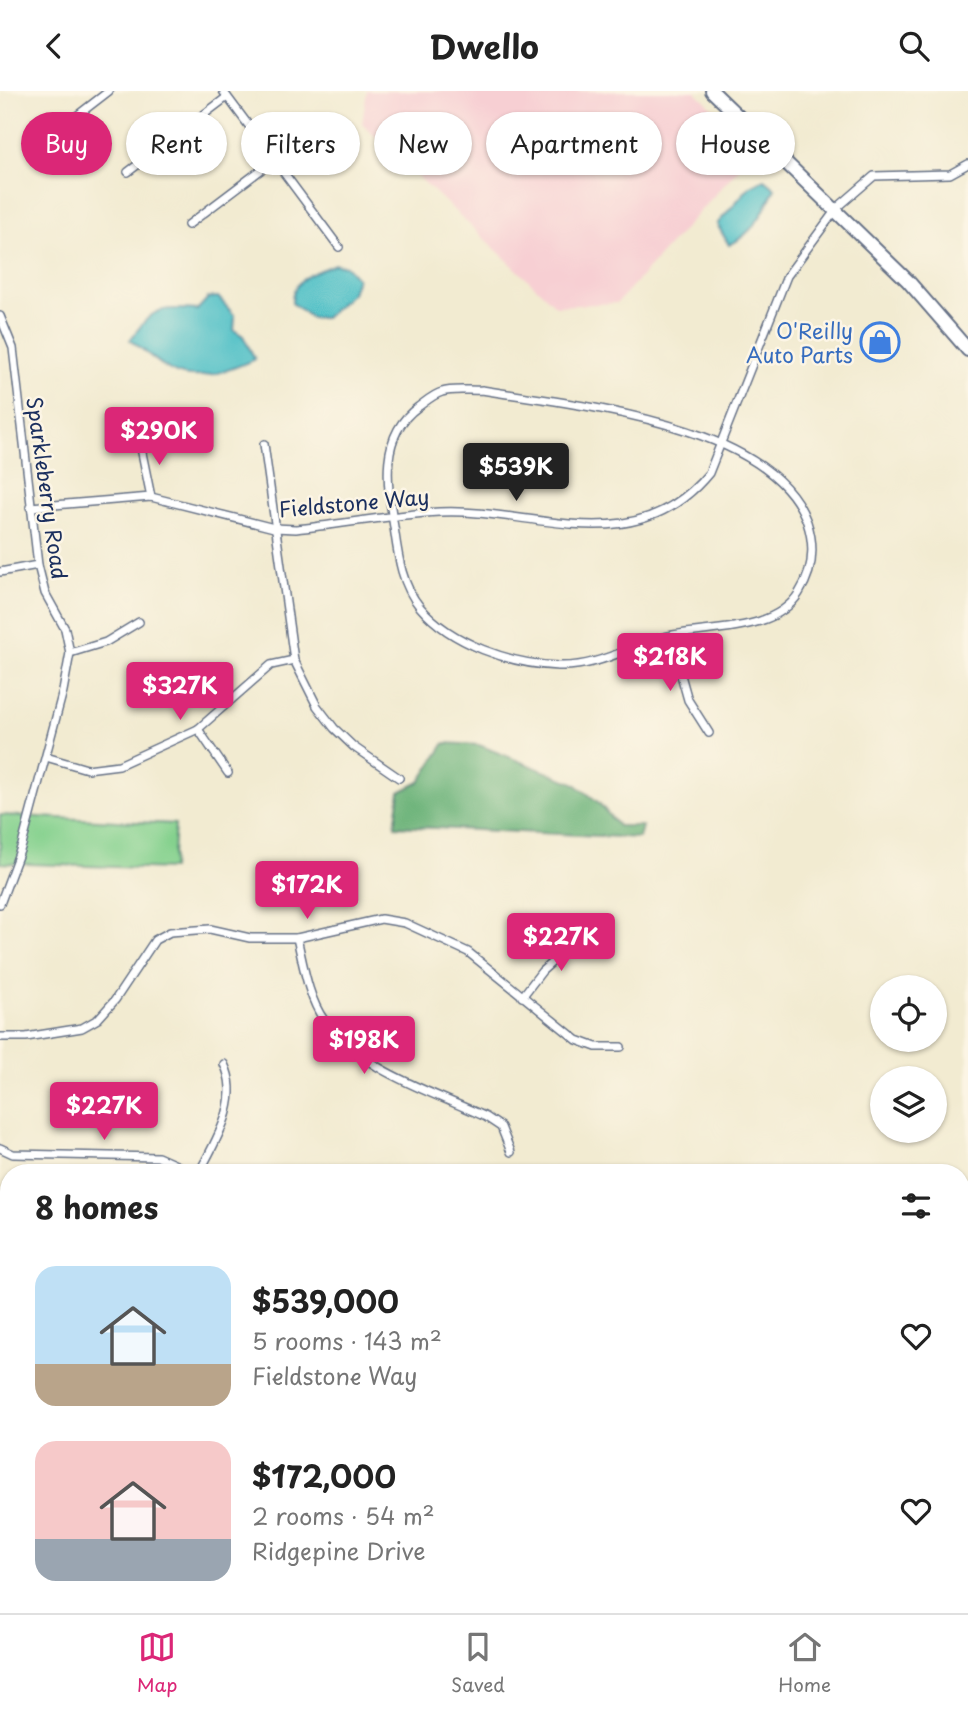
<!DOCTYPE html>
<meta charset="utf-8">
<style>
:root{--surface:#fff;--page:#f2f2f2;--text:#222;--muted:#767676;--line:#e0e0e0;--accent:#db2777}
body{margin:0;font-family:"Playpen Sans",sans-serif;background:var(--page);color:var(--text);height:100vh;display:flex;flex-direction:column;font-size:26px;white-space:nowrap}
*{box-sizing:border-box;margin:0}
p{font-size:23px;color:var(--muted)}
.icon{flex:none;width:38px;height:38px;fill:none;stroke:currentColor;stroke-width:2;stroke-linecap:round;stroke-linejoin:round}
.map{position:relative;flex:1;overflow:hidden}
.sheet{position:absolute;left:0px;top:1073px;width:970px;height:450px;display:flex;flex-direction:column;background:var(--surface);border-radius:28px 28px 0 0;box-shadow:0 2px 5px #0004}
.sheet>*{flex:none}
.banner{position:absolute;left:21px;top:21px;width:928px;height:63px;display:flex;gap:14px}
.fabs{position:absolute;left:870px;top:884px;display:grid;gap:14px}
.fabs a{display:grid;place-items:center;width:77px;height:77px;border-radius:50%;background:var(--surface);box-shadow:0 2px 5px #0004;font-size:35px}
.price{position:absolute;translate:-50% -60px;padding:0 16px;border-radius:7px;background:var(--accent);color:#fff;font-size:23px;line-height:46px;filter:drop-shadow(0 2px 4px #0008)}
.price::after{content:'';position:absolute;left:50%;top:42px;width:21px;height:16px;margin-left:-10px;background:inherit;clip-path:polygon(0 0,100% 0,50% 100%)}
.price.current{background:#222;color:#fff}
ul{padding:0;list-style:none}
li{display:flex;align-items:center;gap:21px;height:175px;padding:0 35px}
li span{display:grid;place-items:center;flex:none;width:196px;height:140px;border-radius:21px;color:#555}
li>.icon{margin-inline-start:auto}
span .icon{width:84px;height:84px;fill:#fffc;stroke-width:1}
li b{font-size:30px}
h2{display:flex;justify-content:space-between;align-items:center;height:84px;padding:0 35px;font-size:30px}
.chip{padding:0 24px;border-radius:32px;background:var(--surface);box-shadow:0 2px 5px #0004;font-size:24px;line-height:63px}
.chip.current{background:var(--accent);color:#fff}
header{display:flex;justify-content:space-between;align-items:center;height:91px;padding:0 35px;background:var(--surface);font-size:32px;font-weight:700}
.tab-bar{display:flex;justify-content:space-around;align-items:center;height:98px;border-top:2px solid var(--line);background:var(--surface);font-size:19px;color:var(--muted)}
.tab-bar a{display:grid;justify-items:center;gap:4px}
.tab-bar .current{color:var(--accent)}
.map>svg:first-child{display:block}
</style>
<header><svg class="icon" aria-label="back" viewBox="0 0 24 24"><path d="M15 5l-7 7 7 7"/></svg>Dwello<svg class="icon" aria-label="search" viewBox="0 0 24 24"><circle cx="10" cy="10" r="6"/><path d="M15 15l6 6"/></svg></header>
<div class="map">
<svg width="968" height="1522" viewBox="0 0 968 1522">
<rect width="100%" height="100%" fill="#fcf5e5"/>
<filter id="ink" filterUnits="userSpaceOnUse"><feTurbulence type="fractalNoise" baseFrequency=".0143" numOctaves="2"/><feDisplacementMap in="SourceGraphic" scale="14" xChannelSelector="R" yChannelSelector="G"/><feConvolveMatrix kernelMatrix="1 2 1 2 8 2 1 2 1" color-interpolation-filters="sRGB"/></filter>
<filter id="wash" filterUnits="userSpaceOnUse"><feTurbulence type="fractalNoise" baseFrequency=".00686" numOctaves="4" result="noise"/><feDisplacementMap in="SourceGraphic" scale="28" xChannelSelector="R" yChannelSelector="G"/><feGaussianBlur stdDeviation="1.57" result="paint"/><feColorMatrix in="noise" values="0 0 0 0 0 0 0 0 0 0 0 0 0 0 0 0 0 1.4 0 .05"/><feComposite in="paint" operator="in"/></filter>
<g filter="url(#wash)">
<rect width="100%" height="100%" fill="#f2ebd1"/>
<!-- built -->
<polygon fill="#f7cfd3" points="367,0 695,0 756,58 617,212 556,215 362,33"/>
<!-- green -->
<polygon fill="#85d18e" stroke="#508076" stroke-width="2" points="0,724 175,733 172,778 0,772"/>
<!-- forest -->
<polygon fill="#6cb379" stroke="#44716c" stroke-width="2" points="445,652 479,654 574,692 599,712 618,735 642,735 639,747 395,735 400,701 420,691"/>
<!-- water -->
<g fill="#53c1c7" stroke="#377892" stroke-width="2">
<path d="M 764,88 L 775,97 C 764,121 753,143 729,154 L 717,133 L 750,95 Z"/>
<path d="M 335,173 L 346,175 L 357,187 L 352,202 L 325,227 L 312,227 L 292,212 C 291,187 316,181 335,173 Z"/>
<path d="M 218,206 L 235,225 L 234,239 L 243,245 L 255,268 C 230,279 196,294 170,279 C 156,271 143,258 130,249 C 154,217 156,216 197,219 L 208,207 Z"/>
</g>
</g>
<g filter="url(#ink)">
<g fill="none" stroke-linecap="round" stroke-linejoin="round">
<!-- minor casing -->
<g stroke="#667186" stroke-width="10">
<g id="minor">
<polyline points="223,0 339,156"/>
<polyline points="74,27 109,0"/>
<polyline points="128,81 227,6"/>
<polyline points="188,134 274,69"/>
<polyline points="0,225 13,257 38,474 45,502 65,538 70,562 63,600 22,754 0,813"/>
<path d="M 482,299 C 573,314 772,331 807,431 C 815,455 813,480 799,502 C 775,541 713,536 673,544 C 634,552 600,577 558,575 C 511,573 451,553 420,516 C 401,493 398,464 394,436 C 387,393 379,344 418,316 C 425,311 434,303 442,301 C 454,297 470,300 482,299 Z"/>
<polyline points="140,352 151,406"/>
<polyline points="264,353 294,569 317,615 334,637 354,656 399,687"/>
<path d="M 30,416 L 151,406 L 274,437 L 296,438 C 343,433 391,424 439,421 C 532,416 635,473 709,382 L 787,185 L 837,117 L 874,85 L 950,83 L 968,73"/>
<polyline points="0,481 38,474"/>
<polyline points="670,545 688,609 709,642"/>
<polyline points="70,562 106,551 139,531"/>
<polyline points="198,638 228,682"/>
<polyline points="46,666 87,678 119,674 198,638 271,574 294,569"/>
<path d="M 297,847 C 303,872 308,907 324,929 C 364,982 429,999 486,1026 L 501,1036 L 511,1061"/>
<polyline points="522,906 542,880 585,842"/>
<polyline points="0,946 26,946 82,937 98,928 115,909 155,849 170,841 210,838 250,847 297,847 381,828 405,832 468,861 577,949 596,956 621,956"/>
<polyline points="0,1057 13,1063 158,1066 194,1082"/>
<path d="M 199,1082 C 216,1049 242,1009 224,973"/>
<polyline points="0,1227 9,1230"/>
<polyline points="961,1253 968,1253"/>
<polyline points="0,1377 9,1374"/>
<polyline points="961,1396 968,1403"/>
<polyline points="249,1522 251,1514"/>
<polyline points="586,1522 591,1514"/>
</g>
</g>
<!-- primary casing -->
<g stroke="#667186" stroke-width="16">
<polyline id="primary" points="712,0 908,190 968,259"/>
</g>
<!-- minor -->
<use href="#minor" stroke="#fff" stroke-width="7"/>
<!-- primary -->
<use href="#primary" stroke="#fff" stroke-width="12"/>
</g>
</g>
<!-- icons -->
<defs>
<g id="shop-ring" transform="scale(2.0125)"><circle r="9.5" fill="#fcf5e5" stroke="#3f7fe0" stroke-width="1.5"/><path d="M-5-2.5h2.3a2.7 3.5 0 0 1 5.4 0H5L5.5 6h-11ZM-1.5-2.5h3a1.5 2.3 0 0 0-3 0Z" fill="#3f7fe0"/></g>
</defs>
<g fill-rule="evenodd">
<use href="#shop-ring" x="880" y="251"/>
</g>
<g text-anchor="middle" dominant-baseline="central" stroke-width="5" stroke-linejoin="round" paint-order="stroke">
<!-- shop labels -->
<g font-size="21" fill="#366cbe" stroke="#fcf5e5" text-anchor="end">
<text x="853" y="239">O'Reilly<tspan x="853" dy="24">Auto Parts</tspan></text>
</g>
<!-- street labels -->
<g font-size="21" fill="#1b2f5e" stroke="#fcf5e5">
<text transform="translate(48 397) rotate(82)">Sparkleberry Road</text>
<text transform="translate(354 411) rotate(-5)">Fieldstone Way</text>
</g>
</g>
</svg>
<div class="fabs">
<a><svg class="icon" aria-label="locate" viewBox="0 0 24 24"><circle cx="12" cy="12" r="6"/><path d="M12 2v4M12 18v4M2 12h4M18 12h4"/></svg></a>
<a><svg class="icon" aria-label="layers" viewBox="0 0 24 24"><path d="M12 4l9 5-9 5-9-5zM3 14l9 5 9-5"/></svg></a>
</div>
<b class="price" style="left:159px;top:376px">$290K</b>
<b class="price current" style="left:516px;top:412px">$539K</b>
<b class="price" style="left:670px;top:602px">$218K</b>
<b class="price" style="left:180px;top:631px">$327K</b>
<b class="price" style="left:307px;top:830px">$172K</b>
<b class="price" style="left:561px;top:882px">$227K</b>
<b class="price" style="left:364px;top:985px">$198K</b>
<b class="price" style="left:104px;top:1051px">$227K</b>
<div class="banner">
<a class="chip current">Buy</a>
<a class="chip">Rent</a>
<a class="chip">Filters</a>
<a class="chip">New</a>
<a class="chip">Apartment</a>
<a class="chip">House</a>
</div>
<section class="sheet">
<h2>8 homes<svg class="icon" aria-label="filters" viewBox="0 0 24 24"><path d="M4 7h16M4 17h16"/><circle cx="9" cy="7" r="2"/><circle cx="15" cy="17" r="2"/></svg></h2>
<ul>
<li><span style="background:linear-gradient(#bfe0f5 70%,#b9a48a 0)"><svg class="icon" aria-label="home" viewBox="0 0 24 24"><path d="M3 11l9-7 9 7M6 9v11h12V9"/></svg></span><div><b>$539,000</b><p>5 rooms · 143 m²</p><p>Fieldstone Way</p></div><svg class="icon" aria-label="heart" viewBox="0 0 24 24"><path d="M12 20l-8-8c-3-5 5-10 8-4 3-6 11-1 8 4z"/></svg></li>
<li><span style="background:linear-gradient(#f6c9c9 70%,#9aa5b1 0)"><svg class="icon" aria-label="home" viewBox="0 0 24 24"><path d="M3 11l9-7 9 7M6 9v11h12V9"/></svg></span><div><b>$172,000</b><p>2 rooms · 54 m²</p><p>Ridgepine Drive</p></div><svg class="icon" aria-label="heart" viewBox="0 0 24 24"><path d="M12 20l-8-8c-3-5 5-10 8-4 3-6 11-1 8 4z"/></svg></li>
</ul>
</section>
</div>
<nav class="tab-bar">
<a class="current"><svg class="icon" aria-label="map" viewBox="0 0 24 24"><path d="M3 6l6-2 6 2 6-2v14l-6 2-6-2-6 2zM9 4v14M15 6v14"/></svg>Map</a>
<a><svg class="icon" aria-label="saved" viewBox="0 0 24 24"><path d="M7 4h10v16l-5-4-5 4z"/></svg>Saved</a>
<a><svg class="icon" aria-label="home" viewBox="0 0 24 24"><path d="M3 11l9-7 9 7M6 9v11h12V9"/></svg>Home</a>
</nav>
